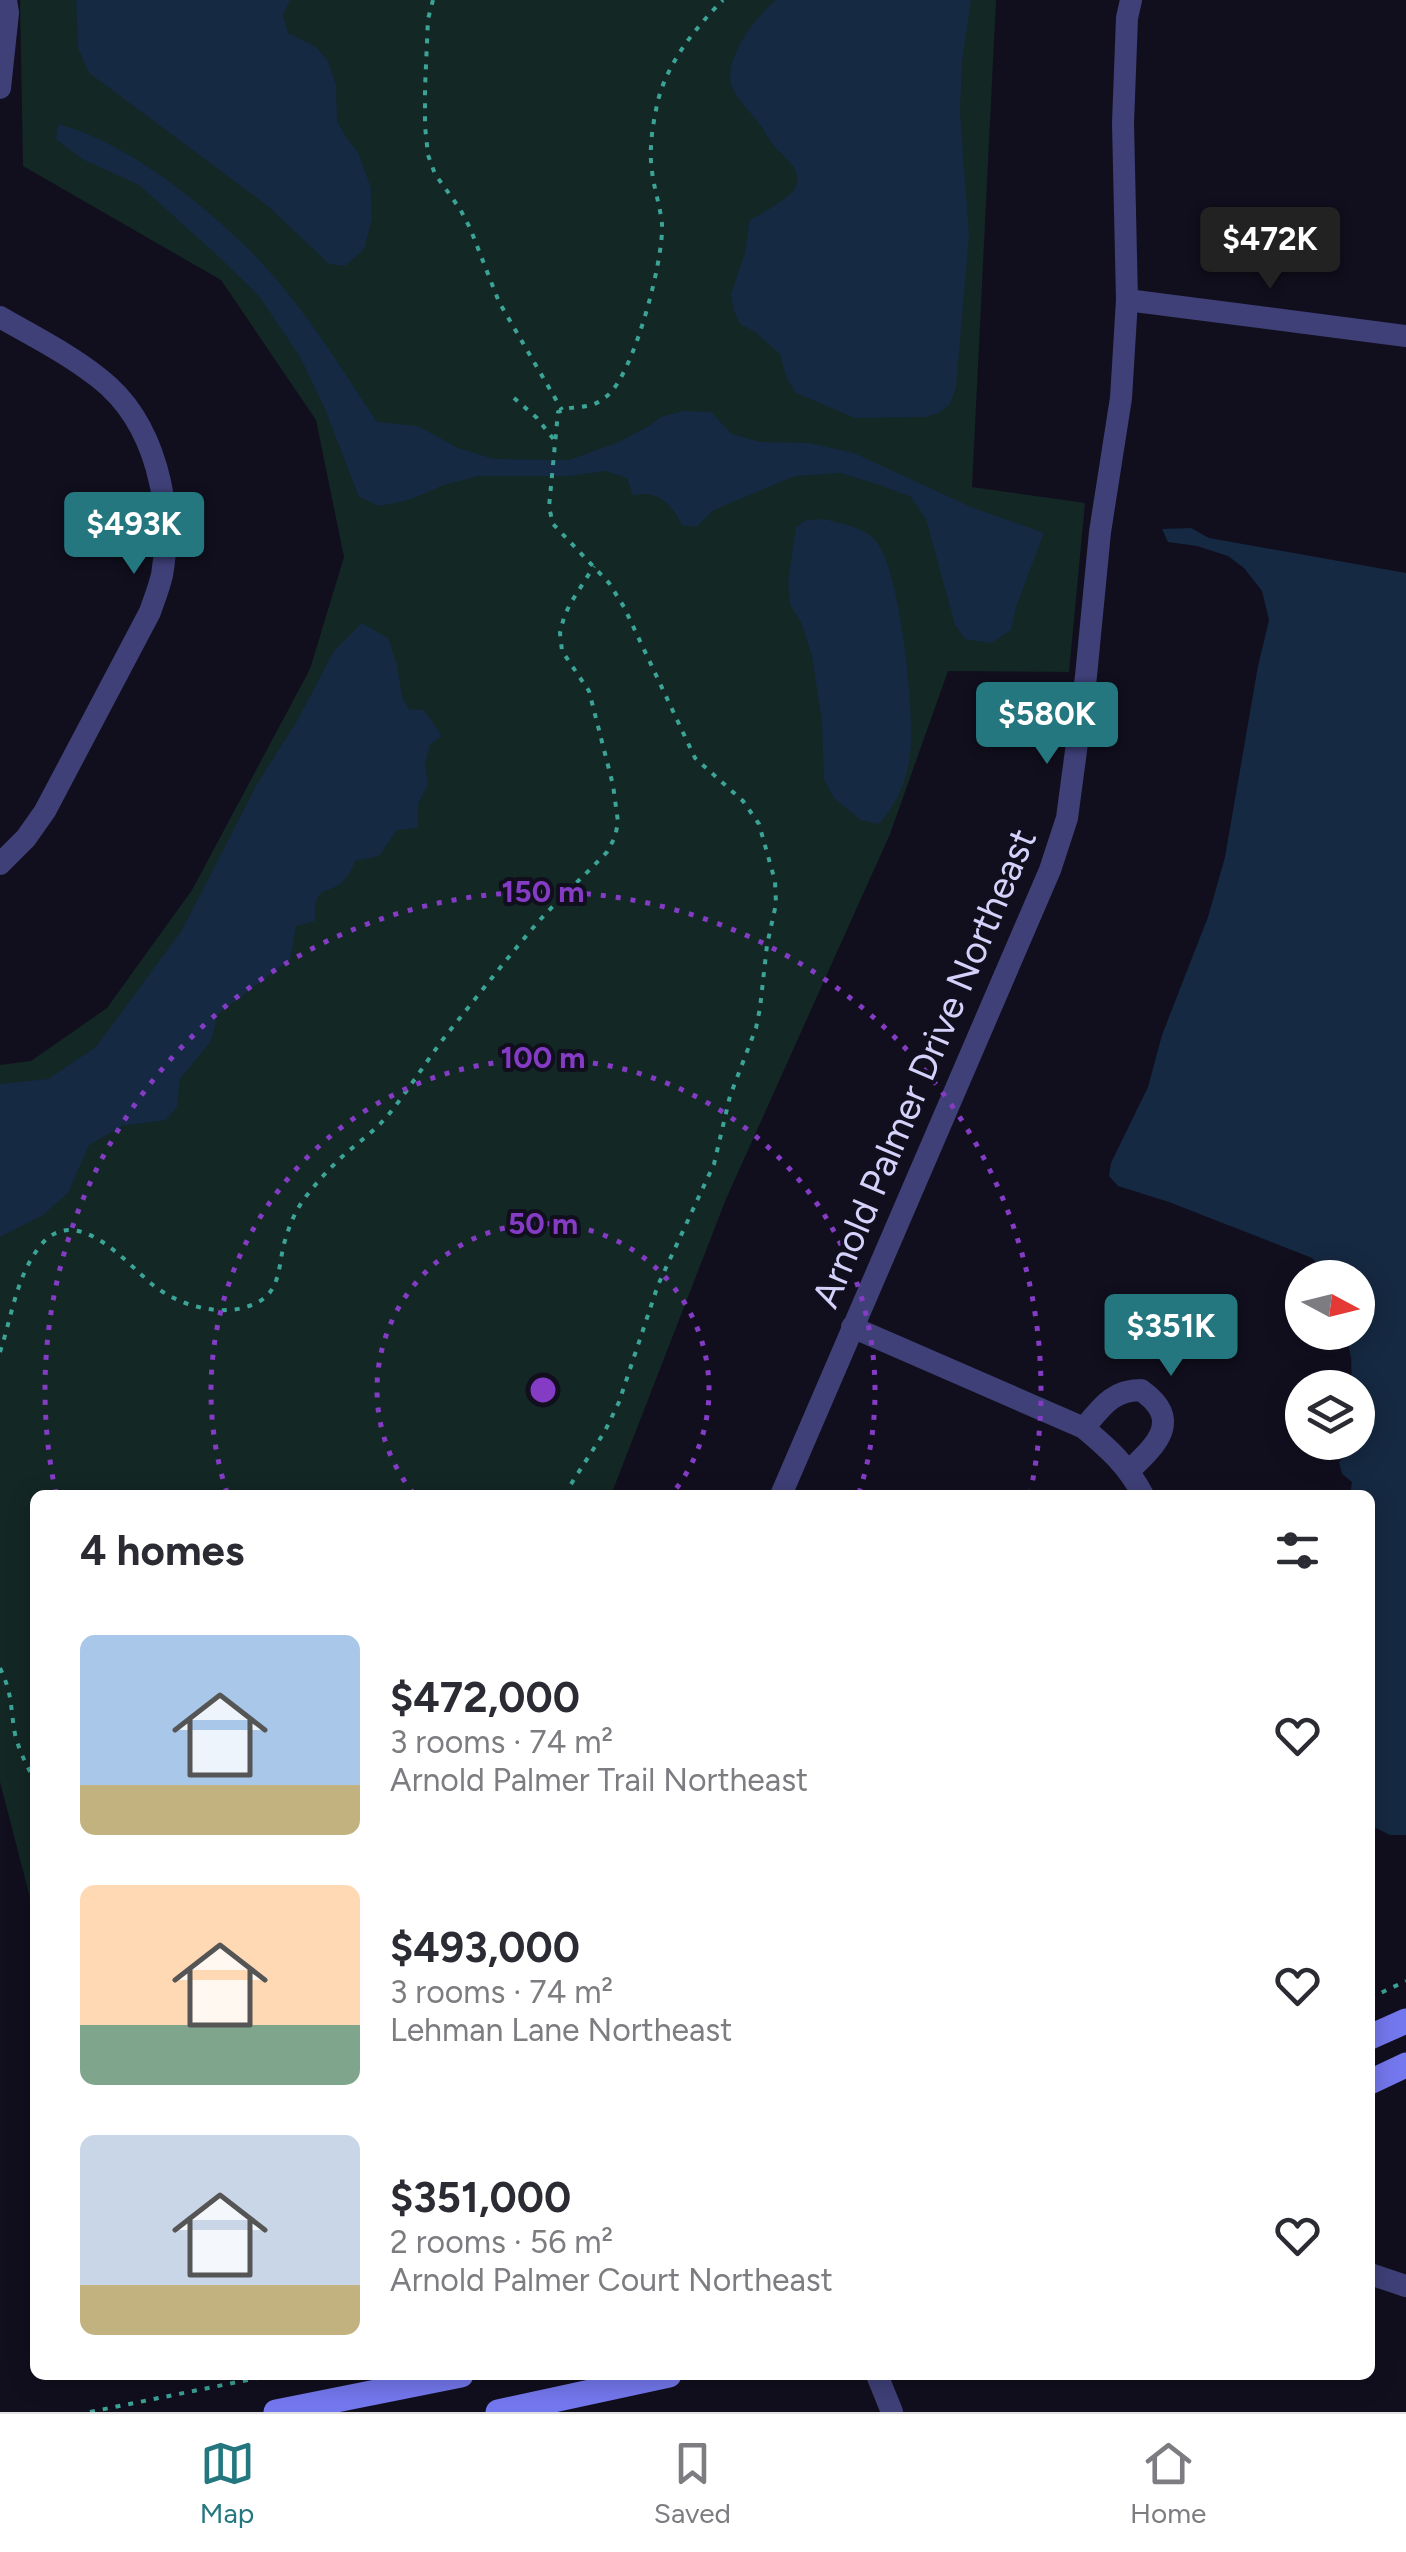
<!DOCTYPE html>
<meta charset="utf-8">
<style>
:root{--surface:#fff;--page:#f2f2f3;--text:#2b2b33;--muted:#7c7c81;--line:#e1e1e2;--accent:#24777f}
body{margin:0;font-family:Figtree,sans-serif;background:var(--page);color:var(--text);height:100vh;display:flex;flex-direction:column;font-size:38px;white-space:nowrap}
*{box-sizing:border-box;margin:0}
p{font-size:32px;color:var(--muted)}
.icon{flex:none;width:55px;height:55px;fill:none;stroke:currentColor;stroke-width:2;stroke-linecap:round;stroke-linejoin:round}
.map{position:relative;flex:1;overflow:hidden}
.drawer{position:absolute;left:30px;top:1490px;width:1345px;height:890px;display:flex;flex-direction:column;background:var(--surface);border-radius:15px;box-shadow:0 5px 25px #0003}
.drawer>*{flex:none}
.needle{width:65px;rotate:97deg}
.fabs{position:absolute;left:1285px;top:1260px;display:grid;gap:20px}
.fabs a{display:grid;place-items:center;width:90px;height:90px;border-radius:50%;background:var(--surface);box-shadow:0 5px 25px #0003;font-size:50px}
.price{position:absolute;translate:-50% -85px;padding:0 22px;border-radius:10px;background:var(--accent);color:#fff;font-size:32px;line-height:65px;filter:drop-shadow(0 2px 5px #0008)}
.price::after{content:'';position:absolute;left:50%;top:60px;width:30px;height:22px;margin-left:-15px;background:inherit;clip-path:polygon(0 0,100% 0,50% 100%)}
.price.current{background:#222;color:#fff}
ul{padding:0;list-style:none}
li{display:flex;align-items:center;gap:30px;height:250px;padding:0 50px}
li span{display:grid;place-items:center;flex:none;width:280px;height:200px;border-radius:15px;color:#555}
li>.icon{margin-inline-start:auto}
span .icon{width:120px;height:120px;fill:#fffc;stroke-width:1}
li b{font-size:42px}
h2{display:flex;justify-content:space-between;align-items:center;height:120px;padding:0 50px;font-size:42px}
.dock{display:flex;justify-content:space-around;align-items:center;height:140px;border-top:2px solid var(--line);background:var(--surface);font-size:28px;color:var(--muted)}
.dock a{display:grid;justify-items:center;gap:5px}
.dock .current{color:var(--accent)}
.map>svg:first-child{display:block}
</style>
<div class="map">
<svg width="1406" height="2412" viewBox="0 0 1406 2412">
<rect width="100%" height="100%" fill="#110f1e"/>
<!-- green -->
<polygon fill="#132725" points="20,0 996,0 972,487 1085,503 1069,672 948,671 890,834 726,1199 611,1495 35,1495 35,1917 0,1782 0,1065 31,1061 107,1008 192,890 310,669 344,557 316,420 221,280 23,166"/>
<!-- water -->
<g fill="#152942">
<polygon points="76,0 290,0 283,15 288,33 316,47 328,61 336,85 337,121 348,140 358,152 371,188 372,219 364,249 345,266 329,264 269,207 89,73 78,48"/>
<path d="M 776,0 L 971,0 L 962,62 L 960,112 L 969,235 L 956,387 L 950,404 L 939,413 L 924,417 L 855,418 L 796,393 L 786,377 L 780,354 L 755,332 L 740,324 L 734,311 L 731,294 L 745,253 L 749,221 C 762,212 794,198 797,183 C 800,166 782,156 773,145 C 768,139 765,131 760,125 C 752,113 737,100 732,87 C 722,60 756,16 776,0 Z"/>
<path d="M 58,124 C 70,128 83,131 94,137 C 155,164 225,222 270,272 C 310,317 343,371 377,422 L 418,426 L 458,448 L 494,459 L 569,460 L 619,442 L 649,426 L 661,417 L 684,411 L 711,412 L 732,434 L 760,442 L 808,443 L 854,453 L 971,507 L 1044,533 L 1016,607 L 1011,630 L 991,643 L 965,639 L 955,625 L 926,519 L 911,497 L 880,485 L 840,473 L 795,476 L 714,510 L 696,527 L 682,525 C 672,505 657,488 633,496 L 627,478 L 606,471 L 569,476 L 478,476 L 444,485 L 409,500 L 379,506 L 359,497 L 325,409 L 300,357 L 259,296 L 218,256 L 139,185 L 82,159 L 56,139 Z"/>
<path d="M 825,519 C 841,524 861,526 874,539 C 901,565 917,725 909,763 C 904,788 895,805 879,824 L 861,820 L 835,799 L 824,780 L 822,721 L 812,656 L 801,622 L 790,605 L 788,580 L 796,527 L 806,520 Z"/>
<polygon points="1191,528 1209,538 1406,573 1406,1835 1390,1835 1370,1825 1370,1495 1350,1495 1352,1482 1342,1474 1339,1462 1351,1450 1351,1443 1358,1442 1358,1388 1352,1387 1351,1358 1346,1333 1358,1332 1358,1278 1329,1277 1312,1258 1169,1202 1118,1186 1109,1176 1111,1163 1148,1087 1162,1035 1208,917 1225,857 1258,666 1269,620 1262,591 1244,568 1228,556 1197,546 1168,542 1162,529"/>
<path d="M 362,623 L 388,638 L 397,665 L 402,697 L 409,709 L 424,710 L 442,736 L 430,744 L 425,765 L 428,784 L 418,804 L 418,828 L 397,830 L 379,856 L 355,861 C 353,866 351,872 347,877 C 330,899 314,878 315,921 L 296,926 L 290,960 L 218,1014 L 211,1041 L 180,1079 L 177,1107 L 166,1120 L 122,1126 L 89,1145 L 68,1193 L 43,1215 L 0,1237 L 0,1084 L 48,1079 L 96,1047 L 182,930 L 257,784 L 297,721 L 334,651 Z"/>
</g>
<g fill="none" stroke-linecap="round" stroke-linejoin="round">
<!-- path -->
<g stroke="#3ca397" stroke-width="4" stroke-dasharray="5 8" stroke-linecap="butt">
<polyline points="433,0 428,19 425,88 425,126 428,155 435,174 460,209 470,228 499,302 562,410"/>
<polyline points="514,398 537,418 555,441"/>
<path d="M 0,1352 C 12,1316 16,1277 40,1246 C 76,1201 126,1263 153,1285 C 181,1307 227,1320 260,1301 C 279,1290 279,1267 283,1248 C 287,1231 294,1213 304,1199 C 316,1183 330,1168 345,1154 C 360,1141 376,1130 389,1114 C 410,1088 427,1060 447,1034 C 477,997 507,958 538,922 C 560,898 584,876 607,852 L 615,837 L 618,822 L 613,785 L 589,691 L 562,651 L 560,633 L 564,617 L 570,604 L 594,566"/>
<path d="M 564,1495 L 605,1431 L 619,1402 L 658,1285 L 714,1164 L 730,1096 L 756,1028 L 760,1008 L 767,945 L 776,904 L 775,881 L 759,824 L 743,801 L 695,758 L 624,607 L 609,583 L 553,524 L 549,507 L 558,412 C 577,403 588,412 607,396 C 634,374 664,259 662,224 C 660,205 654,189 652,171 C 649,152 652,129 656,110 C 663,68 694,29 723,0"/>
<path d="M 0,1668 C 13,1695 10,1707 15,1734 C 19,1751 27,1766 35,1781"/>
<polyline points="1370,1998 1406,1981"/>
<polyline points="90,2412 272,2375"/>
</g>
<!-- street -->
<g stroke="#3f4078" stroke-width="22">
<polyline points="0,88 8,13 6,0"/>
<polyline points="1127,300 1406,336"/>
<path d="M 0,317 C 33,336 69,354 99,378 C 156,422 174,507 162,575 C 159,588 154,600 150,612 L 45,811 L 26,838 L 0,864"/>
<path d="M 852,1327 L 1084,1428 C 1110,1450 1127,1465 1143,1495"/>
<path d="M 1084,1428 C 1101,1408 1112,1390 1141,1390 C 1183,1420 1157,1444 1130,1470"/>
<polyline points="781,1495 1050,870 1067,818 1086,676 1100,532 1121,398 1127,300 1123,123 1127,18 1131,0"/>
<polyline points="1370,2274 1406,2286"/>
<polyline points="877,2375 892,2412"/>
</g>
<!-- secondary -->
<g stroke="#7478ee" stroke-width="25">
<polyline points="1370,2037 1406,2021"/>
<polyline points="1370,2082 1406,2065"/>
<polyline points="276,2412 461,2375"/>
<polyline points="498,2412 669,2375"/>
</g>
</g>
<!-- distance rings -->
<g fill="none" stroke="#843cc5" stroke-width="5" stroke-dasharray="5 10">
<path d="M414 1494A166 166 0 1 1 672 1494"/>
<path d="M227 1493A332 332 0 1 1 859 1493"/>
<path d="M56 1494A498 498 0 1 1 1030 1494"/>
</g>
<g text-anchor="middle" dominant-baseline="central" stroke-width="8" stroke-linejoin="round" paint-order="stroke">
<!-- street labels -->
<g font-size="38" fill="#d4d1fa" stroke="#110f1e">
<text transform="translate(924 1068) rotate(-67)">Arnold Palmer Drive Northeast</text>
</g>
</g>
<circle cx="543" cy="1390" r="15" fill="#843cc5" stroke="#110f1e" stroke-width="5"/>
<g font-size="30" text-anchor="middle" font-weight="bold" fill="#843cc5" stroke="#110f1e" stroke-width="8" stroke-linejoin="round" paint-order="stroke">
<text x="543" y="902">150 m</text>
<text x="543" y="1068">100 m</text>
<text x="543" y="1234">50 m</text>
</g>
</svg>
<div class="fabs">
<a><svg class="needle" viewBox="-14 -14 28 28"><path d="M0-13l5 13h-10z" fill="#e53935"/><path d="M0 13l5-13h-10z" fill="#7c7c81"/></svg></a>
<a><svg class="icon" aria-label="layers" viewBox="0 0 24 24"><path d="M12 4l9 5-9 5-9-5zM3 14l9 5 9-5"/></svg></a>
</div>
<b class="price current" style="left:1270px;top:292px">$472K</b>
<b class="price" style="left:134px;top:577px">$493K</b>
<b class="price" style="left:1047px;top:767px">$580K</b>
<b class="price" style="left:1171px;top:1379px">$351K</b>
<section class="drawer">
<h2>4 homes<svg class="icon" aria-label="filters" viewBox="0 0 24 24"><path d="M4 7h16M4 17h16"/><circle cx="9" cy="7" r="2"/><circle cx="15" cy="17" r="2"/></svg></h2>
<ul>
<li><span style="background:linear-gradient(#a9c7e8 75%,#c2b280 0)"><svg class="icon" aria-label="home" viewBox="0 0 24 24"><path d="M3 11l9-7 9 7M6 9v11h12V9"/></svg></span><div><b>$472,000</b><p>3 rooms · 74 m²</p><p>Arnold Palmer Trail Northeast</p></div><svg class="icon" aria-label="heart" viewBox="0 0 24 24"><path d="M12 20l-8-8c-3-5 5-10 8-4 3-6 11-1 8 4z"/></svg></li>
<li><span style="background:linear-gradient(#ffd9b3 70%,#7fa58c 0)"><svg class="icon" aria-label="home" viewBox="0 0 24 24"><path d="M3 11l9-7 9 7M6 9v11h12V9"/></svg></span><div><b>$493,000</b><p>3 rooms · 74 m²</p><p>Lehman Lane Northeast</p></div><svg class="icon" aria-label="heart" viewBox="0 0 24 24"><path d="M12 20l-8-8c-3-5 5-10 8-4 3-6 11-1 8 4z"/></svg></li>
<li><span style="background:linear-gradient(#c9d6e8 75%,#c2b280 0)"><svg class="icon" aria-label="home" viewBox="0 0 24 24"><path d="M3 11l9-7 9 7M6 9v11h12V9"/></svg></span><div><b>$351,000</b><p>2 rooms · 56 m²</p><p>Arnold Palmer Court Northeast</p></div><svg class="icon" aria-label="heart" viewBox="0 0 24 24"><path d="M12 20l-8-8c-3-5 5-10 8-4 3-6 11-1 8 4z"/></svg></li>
</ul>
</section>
</div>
<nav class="dock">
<a class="current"><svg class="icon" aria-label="map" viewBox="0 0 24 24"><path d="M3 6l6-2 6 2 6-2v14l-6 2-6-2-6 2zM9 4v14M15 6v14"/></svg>Map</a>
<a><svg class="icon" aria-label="saved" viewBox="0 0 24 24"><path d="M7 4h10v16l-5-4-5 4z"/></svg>Saved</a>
<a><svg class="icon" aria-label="home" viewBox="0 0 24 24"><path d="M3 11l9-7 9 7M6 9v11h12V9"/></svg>Home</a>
</nav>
